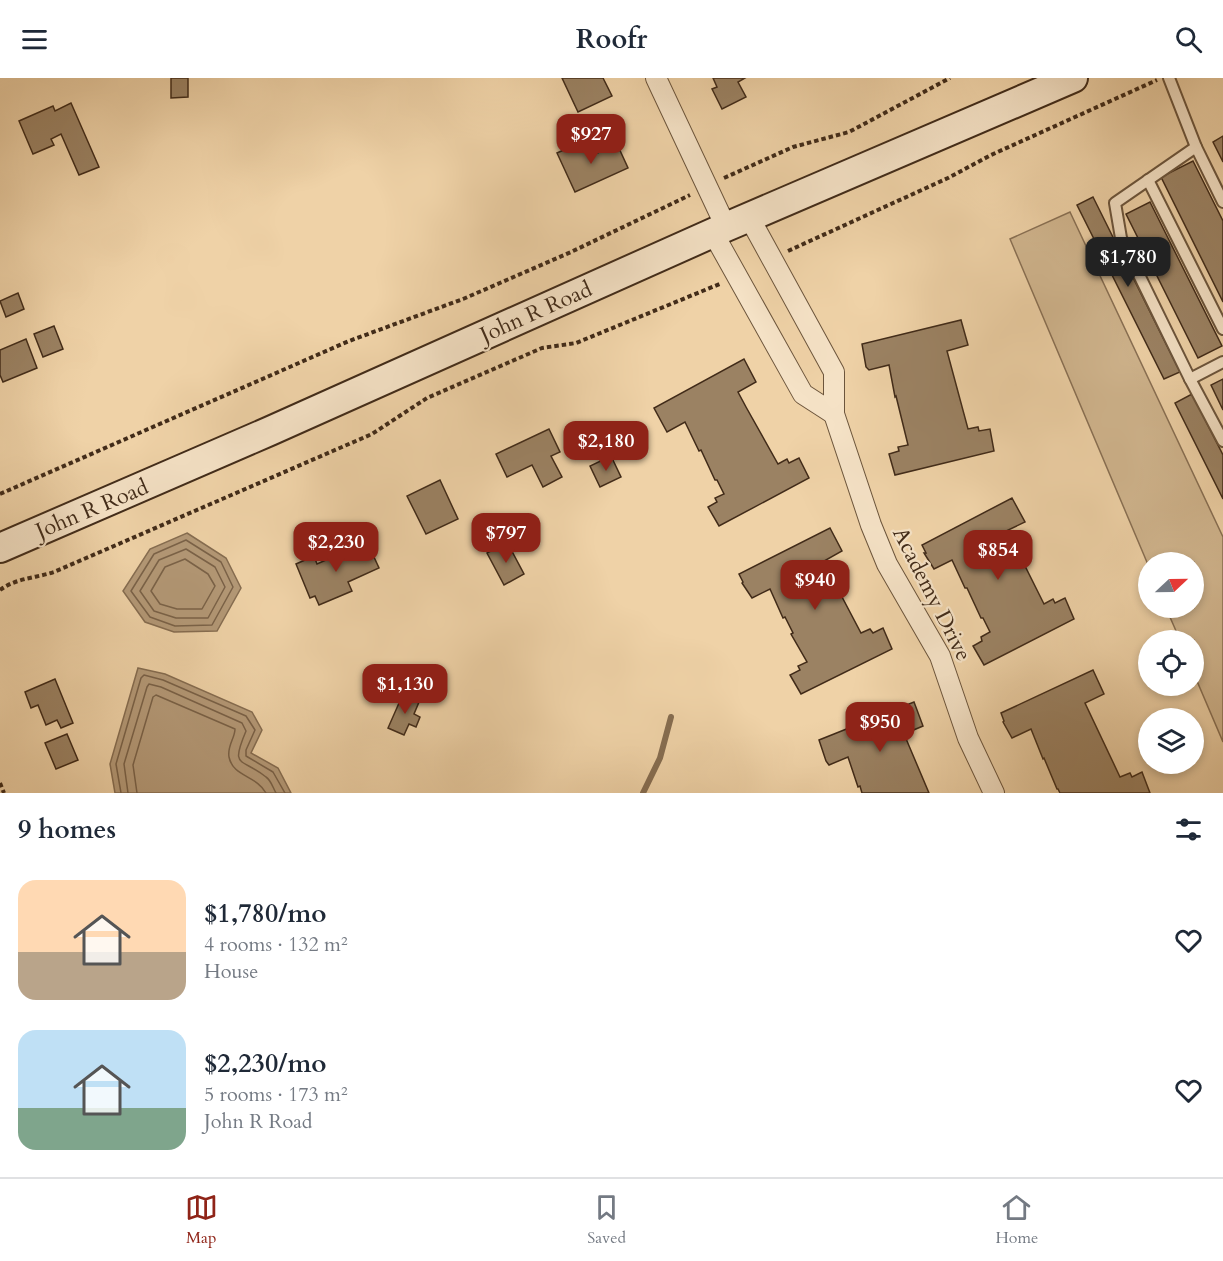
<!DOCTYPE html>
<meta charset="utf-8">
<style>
:root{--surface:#fff;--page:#f6f6f7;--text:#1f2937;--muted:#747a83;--line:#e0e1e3;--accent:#8f2418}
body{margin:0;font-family:Cardo,serif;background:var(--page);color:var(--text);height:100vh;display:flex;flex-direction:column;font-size:22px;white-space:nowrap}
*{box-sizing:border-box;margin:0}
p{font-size:20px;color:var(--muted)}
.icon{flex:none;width:33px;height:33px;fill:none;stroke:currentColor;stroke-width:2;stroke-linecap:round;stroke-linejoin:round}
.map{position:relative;height:715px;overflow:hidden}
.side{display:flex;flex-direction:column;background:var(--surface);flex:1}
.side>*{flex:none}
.needle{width:39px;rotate:68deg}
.fabs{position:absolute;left:1138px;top:474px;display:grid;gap:12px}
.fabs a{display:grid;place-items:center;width:66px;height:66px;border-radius:50%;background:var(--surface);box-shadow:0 3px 9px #0003;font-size:30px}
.price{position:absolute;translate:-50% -51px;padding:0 14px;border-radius:12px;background:var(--accent);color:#fff;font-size:20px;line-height:39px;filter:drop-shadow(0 2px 3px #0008)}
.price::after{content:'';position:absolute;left:50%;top:36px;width:18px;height:14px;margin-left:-9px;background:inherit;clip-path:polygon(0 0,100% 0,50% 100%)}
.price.active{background:#222;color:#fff}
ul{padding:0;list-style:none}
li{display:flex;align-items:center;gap:18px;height:150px;padding:0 18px}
li span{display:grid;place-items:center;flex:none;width:168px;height:120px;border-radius:18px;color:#555}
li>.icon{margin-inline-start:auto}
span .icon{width:72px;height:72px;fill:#fffc;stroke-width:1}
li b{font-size:26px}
h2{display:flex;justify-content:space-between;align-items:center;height:72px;padding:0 18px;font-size:26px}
header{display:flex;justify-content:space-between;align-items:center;height:78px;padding:0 18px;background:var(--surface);font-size:27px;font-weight:600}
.dock{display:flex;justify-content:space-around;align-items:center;height:84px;border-top:2px solid var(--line);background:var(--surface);font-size:16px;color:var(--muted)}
.dock a{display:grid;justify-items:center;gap:3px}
.dock .active{color:var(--accent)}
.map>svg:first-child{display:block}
</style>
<header><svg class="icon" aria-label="menu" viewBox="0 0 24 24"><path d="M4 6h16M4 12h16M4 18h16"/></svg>Roofr<svg class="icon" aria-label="search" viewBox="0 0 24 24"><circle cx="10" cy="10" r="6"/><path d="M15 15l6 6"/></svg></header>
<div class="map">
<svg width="1223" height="715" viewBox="0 0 1223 715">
<rect width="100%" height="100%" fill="#efd2a7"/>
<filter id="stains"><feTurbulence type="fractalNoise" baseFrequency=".00333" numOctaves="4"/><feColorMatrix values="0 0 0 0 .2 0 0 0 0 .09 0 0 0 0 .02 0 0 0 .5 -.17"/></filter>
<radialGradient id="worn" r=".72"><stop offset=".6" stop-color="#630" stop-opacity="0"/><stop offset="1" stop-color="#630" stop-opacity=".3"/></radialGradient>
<!-- green -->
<polygon fill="#d1b68f" stroke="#897054" stroke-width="1.5" points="1070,134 1223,459 1223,664 1194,596 1194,562 1180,562 1166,530 1194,530 1194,484 1149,484 1149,489 1010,161"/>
<!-- water -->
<g fill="#b49977" stroke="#866d51" stroke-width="1.5">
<polygon points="187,455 226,480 241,510 217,553 174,554 145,544 123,513 150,471"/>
<polygon points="138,590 165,596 252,634 262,652 251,675 278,690 291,715 115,715 110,686"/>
</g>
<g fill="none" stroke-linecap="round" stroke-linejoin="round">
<!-- shore -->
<g stroke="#7a6248" stroke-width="1.5">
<polygon points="186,462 221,484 233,509 212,547 175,548 150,539 131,513 154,476"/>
<polygon points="186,471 215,489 225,509 208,540 176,540 154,533 140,513 159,482"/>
<polygon points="185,481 208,496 215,508 202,531 177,531 160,526 151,513 165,489"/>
<polyline points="121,715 116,686 141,600 144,597 163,602 246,638 255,652 246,672 246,678 273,694 285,715"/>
<path d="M 128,715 L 124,686 L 147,609 L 149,606 L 161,609 L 242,645 L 246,653 C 230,691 241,679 266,699 C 271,702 273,710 276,715"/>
<path d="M 137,715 L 133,687 L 153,619 L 156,617 L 235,651 C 235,660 227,668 229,679 C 233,699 256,697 266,715"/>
</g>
<!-- stream -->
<polyline stroke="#866d51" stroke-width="6" points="643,715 660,680 671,639"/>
</g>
<!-- building -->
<g fill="#9b8263" stroke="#412b19" stroke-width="1.5">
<polygon points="171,0 188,0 188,19 171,20"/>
<polygon points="562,0 603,0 612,18 578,34"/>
<polygon points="713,0 745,0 738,4 746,19 722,31 712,11 717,9"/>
<polygon points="71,25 99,89 79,97 61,56 51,61 54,67 33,76 19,43 53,28 55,33"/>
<polygon points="1223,58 1223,84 1213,64"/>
<polygon points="584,63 591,78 617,66 628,90 575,114 557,75"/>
<polygon points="1193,83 1223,143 1223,224 1161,99"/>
<polygon points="1093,119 1180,294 1164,301 1077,127"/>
<polygon points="1150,124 1222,268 1198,280 1126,136"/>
<polygon points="18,215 24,231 6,239 0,223"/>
<polygon points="961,242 968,267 947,273 968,351 978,349 979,353 990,351 994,373 895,397 889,376 899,373 898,369 908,367 896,318 895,319 889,287 869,292 866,289 862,266"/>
<polygon points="54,248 63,271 43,279 34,256"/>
<polygon points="26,261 37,290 3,304 0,297 0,272"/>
<polygon points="744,281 756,304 738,314 746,329 778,386 787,381 789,385 799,380 809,400 719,448 708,429 717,424 715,420 724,416 717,402 715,402 701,372 699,373 685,344 667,354 654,330"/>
<polygon points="1223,301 1223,332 1211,307"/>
<polygon points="1192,316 1223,377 1223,421 1175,325"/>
<polygon points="549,351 560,374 551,378 562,399 543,409 532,387 507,399 496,376"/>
<polygon points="611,378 621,399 600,409 590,388"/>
<polygon points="440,402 458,441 426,456 407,418"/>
<polygon points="1012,420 1025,444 1006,453 1014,468 1015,468 1044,526 1053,521 1055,525 1065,520 1074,541 984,587 973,568 982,563 981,559 990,554 983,540 981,540 967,510 965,510 952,482 934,491 924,475 926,475 922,467"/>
<polygon points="830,450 842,473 824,483 831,498 861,555 870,551 873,555 883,550 892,571 801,616 790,597 800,592 798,588 807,584 791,556 793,555 785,539 783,540 770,511 752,520 742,505 743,504 739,496"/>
<polygon points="367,464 379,490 348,504 352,513 319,527 315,518 310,520 296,486 314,478 317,486"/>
<polygon points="507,464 524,496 504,507 487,475"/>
<polygon points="1093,592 1104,616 1085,625 1120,699 1130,695 1132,699 1142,694 1150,715 1060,715 1058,711 1057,711 1044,680 1043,681 1031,651 1012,660 1003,644 1004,643 1001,635"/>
<polygon points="55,601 73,645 61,650 57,642 46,647 38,627 31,630 25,614"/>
<polygon points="403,616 419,624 414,636 420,639 416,649 409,646 404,657 388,650"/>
<polygon points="914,624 923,648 904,656 929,715 862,715 860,708 858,709 848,679 829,687 826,683 819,662"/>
<polygon points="67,656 78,682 56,691 45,665"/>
</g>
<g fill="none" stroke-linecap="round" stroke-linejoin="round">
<!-- lane casing -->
<g stroke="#6c553c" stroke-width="14">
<g id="lane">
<polyline points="1169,0 1196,69 1223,124"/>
<polyline points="1148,102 1223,251"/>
<polyline points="1223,284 1190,301 1223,363"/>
<polyline points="1190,301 1121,160 1115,125 1196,69"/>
</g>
</g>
<!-- street casing -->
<g stroke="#6c553c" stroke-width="22">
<g id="street">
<polyline points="656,0 726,149"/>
<polyline points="749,139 834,294 834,336 871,447 887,486 940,578 968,660 994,715"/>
<polyline points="713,155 803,316 834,336"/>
</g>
</g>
<!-- secondary casing -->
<g stroke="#412b19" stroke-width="32">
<polyline id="secondary" points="0,470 270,353 726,149 1073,0"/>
</g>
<!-- path -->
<g stroke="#412b19" stroke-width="4" stroke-dasharray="4.5 3" stroke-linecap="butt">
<polyline points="724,100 793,69 849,54 950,0"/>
<polyline points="788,173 948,100 991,77 1157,2"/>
<polyline points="0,416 349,263 463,221 571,174 690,117"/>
<path d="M 0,512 C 16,500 36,500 54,494 L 372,356 L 427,320 L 542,270 L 576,265 L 722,205"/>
<polyline points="0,705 4,715"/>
</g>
<!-- lane -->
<use href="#lane" stroke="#f5e2c6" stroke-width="10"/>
<!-- street -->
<use href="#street" stroke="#f5e2c6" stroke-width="20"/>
<!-- secondary -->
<use href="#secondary" stroke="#f5e2c6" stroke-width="28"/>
</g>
<g text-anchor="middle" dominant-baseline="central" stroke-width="4.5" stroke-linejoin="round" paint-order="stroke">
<!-- street labels -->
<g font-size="22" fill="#412b19" stroke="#f5e2c6">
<text transform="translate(536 234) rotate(-24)">John R Road</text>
<text transform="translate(92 431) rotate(-23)">John R Road</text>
<text transform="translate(932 516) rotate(63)">Academy Drive</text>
</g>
</g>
<rect width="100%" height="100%" filter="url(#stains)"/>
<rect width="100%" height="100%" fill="url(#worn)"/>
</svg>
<div class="fabs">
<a><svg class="needle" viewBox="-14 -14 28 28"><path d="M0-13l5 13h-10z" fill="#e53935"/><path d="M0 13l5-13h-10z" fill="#747a83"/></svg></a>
<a><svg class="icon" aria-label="locate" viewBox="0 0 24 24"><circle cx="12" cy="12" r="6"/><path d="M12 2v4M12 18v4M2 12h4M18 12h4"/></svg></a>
<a><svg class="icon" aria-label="layers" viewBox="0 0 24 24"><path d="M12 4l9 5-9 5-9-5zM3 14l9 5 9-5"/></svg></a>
</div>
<b class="price" style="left:591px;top:87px">$927</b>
<b class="price active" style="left:1128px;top:210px">$1,780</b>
<b class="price" style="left:606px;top:394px">$2,180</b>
<b class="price" style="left:506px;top:486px">$797</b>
<b class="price" style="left:336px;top:495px">$2,230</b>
<b class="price" style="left:998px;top:503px">$854</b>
<b class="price" style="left:815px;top:533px">$940</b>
<b class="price" style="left:405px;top:637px">$1,130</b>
<b class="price" style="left:880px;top:675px">$950</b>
</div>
<section class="side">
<h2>9 homes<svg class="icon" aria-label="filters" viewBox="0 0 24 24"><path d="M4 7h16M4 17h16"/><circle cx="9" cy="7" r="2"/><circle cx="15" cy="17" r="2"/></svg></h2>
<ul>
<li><span style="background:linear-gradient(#ffd9b3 60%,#b9a48a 0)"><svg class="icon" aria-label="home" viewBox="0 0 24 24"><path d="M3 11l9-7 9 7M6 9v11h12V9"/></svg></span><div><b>$1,780/mo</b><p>4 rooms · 132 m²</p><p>House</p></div><svg class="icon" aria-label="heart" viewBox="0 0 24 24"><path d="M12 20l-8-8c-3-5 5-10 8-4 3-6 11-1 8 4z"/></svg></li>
<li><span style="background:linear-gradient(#bfe0f5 65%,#7fa58c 0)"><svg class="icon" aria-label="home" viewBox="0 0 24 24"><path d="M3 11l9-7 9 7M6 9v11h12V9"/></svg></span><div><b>$2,230/mo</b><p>5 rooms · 173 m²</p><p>John R Road</p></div><svg class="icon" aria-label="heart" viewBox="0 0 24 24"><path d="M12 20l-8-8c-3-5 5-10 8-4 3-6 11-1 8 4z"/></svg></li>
</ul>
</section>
<nav class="dock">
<a class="active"><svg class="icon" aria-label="map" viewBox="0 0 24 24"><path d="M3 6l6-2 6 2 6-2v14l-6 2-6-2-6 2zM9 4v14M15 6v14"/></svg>Map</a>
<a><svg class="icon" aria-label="saved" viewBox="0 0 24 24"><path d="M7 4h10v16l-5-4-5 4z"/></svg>Saved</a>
<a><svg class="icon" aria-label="home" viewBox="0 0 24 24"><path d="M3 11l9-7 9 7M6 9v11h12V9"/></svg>Home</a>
</nav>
